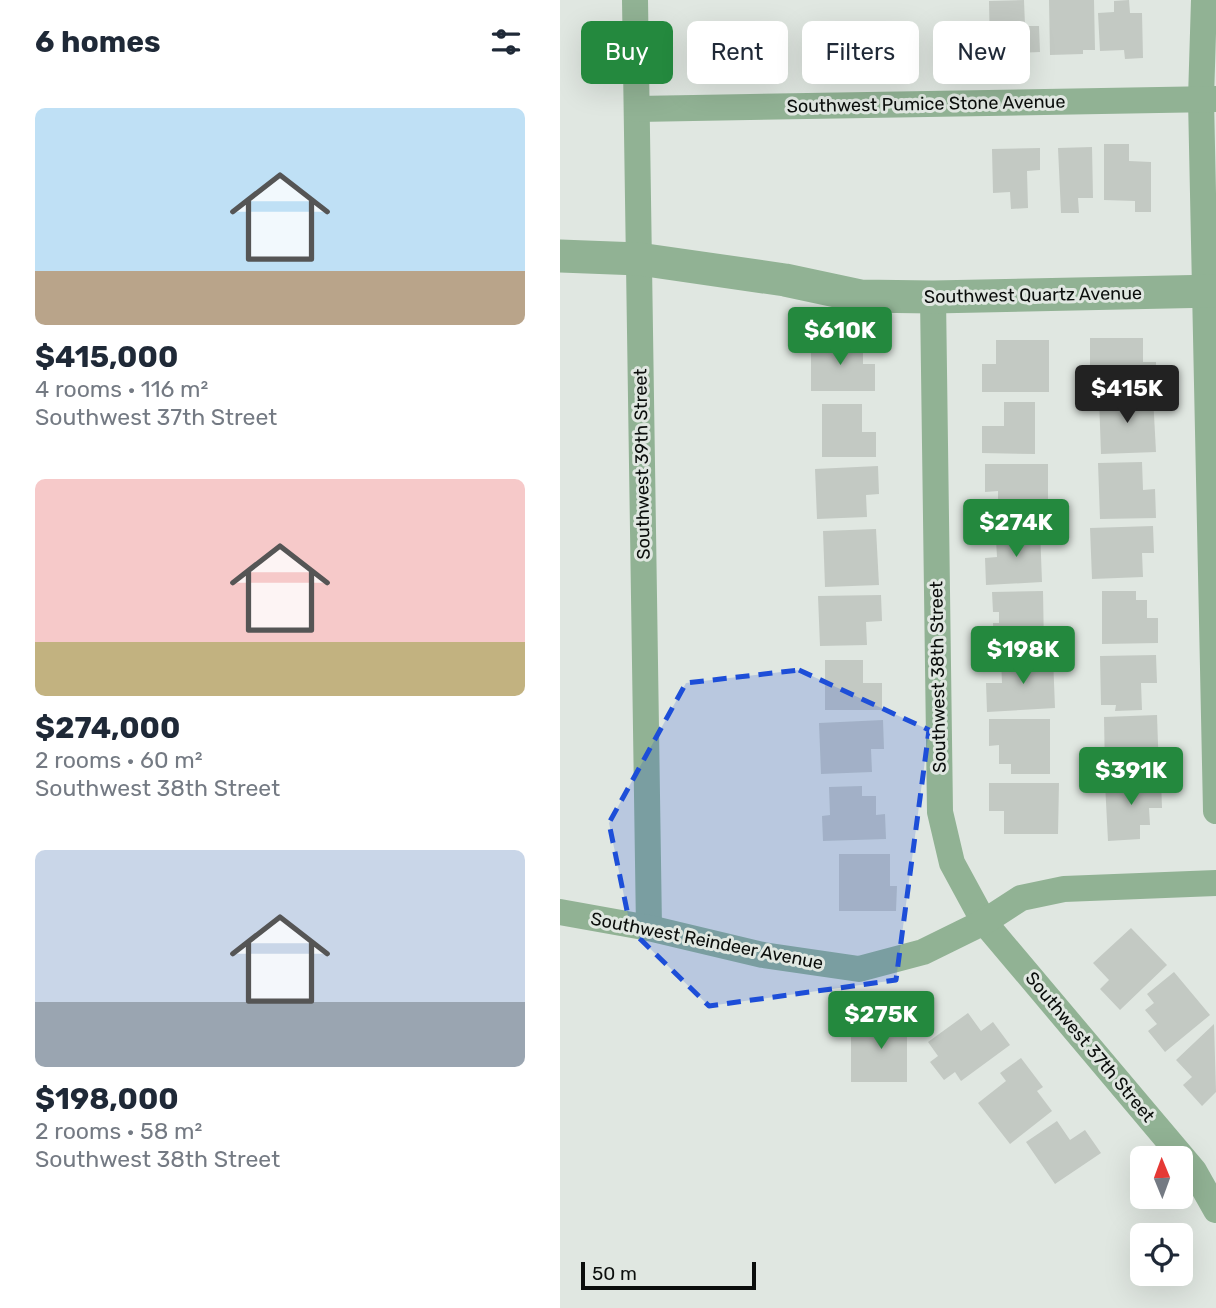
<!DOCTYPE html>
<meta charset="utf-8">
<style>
:root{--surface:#fff;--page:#f6f6f7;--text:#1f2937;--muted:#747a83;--accent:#24893e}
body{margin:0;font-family:Rubik,sans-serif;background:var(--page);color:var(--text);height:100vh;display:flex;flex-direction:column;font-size:26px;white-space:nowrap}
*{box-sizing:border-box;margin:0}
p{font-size:23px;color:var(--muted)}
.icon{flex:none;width:38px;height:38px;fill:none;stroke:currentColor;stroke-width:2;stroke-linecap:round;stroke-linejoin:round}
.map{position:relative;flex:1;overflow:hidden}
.sheet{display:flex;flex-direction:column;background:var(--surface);width:560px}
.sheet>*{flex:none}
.top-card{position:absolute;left:21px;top:21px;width:528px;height:63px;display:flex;gap:14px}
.needle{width:46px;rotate:359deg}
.tools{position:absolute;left:570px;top:1146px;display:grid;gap:14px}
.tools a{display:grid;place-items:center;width:63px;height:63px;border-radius:10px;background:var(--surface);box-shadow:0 7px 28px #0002;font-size:35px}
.scale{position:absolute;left:21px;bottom:18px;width:175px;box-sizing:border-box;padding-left:7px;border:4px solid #0b0e0c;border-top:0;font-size:19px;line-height:24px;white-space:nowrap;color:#0b0e0c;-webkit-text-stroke:5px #e0e7e1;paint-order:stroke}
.price{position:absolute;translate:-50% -60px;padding:0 16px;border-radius:7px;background:var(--accent);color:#fff;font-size:23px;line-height:46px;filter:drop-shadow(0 2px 4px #0008)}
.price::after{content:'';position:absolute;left:50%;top:42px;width:21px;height:16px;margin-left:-10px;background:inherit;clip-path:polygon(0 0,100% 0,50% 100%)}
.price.selected{background:#222;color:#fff}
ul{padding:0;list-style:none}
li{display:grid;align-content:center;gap:14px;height:371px;padding:0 35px}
li span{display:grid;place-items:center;height:217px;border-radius:10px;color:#555}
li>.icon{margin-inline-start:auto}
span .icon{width:126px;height:126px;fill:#fffc;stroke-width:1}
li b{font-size:30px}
h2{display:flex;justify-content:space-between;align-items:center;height:84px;padding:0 35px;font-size:30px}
.tag{padding:0 24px;border-radius:10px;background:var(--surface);box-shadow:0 7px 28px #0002;font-size:24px;line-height:63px}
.tag.selected{background:var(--accent);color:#fff}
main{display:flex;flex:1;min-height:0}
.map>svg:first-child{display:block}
</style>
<main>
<section class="sheet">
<h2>6 homes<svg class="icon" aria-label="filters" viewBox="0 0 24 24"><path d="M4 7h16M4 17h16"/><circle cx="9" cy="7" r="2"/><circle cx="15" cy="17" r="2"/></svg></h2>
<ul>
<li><span style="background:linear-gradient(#bfe0f5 75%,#b9a48a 0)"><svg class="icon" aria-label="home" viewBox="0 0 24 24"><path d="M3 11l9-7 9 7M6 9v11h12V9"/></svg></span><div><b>$415,000</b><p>4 rooms · 116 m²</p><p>Southwest 37th Street</p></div></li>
<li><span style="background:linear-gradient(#f6c9c9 75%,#c2b280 0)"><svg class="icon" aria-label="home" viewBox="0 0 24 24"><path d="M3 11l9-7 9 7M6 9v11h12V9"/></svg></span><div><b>$274,000</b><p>2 rooms · 60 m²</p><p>Southwest 38th Street</p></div></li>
<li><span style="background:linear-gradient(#c9d6e8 70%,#9aa5b1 0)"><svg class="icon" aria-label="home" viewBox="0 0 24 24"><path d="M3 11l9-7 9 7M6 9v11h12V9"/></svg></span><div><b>$198,000</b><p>2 rooms · 58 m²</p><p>Southwest 38th Street</p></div></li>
</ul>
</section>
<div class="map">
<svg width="656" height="1308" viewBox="0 0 656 1308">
<rect width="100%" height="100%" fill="#e0e7e1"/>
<!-- building -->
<g fill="#c3c9c3">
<polygon points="464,0 465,26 479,26 480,52 430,54 429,1"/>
<polygon points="489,0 534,0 535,50 523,50 523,54 490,55"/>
<polygon points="569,0 570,13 582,13 583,58 565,59 564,50 540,51 538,13 554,12 554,1"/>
<polygon points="544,144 569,144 569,161 591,162 591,212 575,212 575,201 544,200"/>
<polygon points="532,147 533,198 518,198 519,213 501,213 498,148"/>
<polygon points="480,148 480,170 467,171 468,208 451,209 450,192 433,193 432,149"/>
<polygon points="530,338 583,338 583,362 596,362 596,387 530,387"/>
<polygon points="251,340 303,340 303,364 315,364 315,391 251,391"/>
<polygon points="436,340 489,340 489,392 422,392 422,364 436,364"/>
<polygon points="593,396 596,452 541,454 539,398"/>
<polygon points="444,402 475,402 475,454 422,453 422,426 444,426"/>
<polygon points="262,404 302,404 302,432 316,432 316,457 262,457"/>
<polygon points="582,462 583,490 595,489 596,518 540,519 538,463"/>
<polygon points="425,464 488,464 488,516 438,515 438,491 425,492"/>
<polygon points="318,466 319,494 306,495 307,517 257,519 255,469"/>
<polygon points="593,526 594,553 582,553 583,577 532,579 530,528"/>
<polygon points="316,529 319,585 265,587 263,531"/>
<polygon points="480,529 482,582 426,585 425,558 437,557 436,540 449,539 448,530"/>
<polygon points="483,591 484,648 434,650 433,623 439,623 439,612 433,612 432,592"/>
<polygon points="542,591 576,591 576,600 587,600 587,618 598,618 598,643 542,644"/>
<polygon points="321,595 322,621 306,622 307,645 260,646 258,596"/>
<polygon points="596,655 597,683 581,683 582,710 555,711 556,705 541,705 540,656"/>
<polygon points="493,657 495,708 427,712 426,683 442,683 441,660"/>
<polygon points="265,660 303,660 303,683 322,683 322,710 265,710"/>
<polygon points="597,715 599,773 545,774 544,717"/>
<polygon points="429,719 490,719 490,774 451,774 451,764 439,764 439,745 429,746"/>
<polygon points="323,720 324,749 311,749 312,772 261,774 259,723"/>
<polygon points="601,780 602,808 589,808 590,825 580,825 580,839 548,841 545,783"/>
<polygon points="429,783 499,783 498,834 444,834 444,811 429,811"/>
<polygon points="302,786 302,796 316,796 316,815 325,814 326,839 263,841 262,816 270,815 269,787"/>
<polygon points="279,854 330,854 330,886 337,886 336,911 279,911"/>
<polygon points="571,928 607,965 560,1010 540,989 549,980 533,963"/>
<polygon points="614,972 650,1015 605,1052 588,1031 597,1024 585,1010 594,1003 587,994"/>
<polygon points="320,1013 347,1013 347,1082 291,1082 291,1029 320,1029"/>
<polygon points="408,1013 421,1031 433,1022 450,1045 401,1081 395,1072 384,1080 370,1062 378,1056 368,1042"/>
<polygon points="654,1024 656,1092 642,1106 623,1085 632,1077 616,1060"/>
<polygon points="461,1058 483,1087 477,1091 492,1111 450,1144 418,1103 446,1081 440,1073"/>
<polygon points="497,1121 510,1140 525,1130 541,1153 495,1184 466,1142"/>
</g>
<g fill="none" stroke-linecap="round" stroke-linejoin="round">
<!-- minor -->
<g stroke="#91b294" stroke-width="26">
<polyline points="75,0 89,928"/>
<polyline points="644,0 641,99 656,811"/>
<polyline points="77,109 656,99"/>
<polyline points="373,297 380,812 392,863 424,922 634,1171 656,1210"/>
<polyline points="0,912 89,928 203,955 299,969 363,952 424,922 461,898 504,889 656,883"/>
</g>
<!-- tertiary -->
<polyline stroke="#91b294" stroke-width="33" points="0,256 79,259 225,280 300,296 373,297 656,291"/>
</g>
<!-- marked area -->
<path fill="#1d4ed8" fill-opacity="0.2" stroke="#1d4ed8" stroke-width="5" stroke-dasharray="14 9" stroke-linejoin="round" d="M 239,670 L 369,730 L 336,980 L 149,1006 L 71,930 L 49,823 L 126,683 Z"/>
<g text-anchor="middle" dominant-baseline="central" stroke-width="6" stroke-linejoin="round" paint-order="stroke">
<!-- street labels -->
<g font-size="18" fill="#0b0e0c" stroke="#e0e7e1">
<text transform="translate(366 104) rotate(-1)">Southwest Pumice Stone Avenue</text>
<text transform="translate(473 295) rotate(-1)">Southwest Quartz Avenue</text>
<text transform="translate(82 464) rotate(-91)">Southwest 39th Street</text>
<text transform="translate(378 677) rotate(-91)">Southwest 38th Street</text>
<text transform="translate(147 941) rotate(11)">Southwest Reindeer Avenue</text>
<text transform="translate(530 1047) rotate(50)">Southwest 37th Street</text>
</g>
</g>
</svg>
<div class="tools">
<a><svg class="needle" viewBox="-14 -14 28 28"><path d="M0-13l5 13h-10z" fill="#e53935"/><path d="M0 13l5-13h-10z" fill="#747a83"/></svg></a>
<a><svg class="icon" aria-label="locate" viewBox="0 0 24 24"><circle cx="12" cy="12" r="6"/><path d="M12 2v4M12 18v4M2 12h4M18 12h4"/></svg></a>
</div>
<div class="scale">50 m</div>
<b class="price" style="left:280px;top:367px">$610K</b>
<b class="price selected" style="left:567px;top:425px">$415K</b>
<b class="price" style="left:456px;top:559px">$274K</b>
<b class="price" style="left:463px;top:686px">$198K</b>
<b class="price" style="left:571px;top:807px">$391K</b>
<b class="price" style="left:321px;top:1051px">$275K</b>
<div class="top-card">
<a class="tag selected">Buy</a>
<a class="tag">Rent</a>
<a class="tag">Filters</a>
<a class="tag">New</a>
</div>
</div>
</main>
